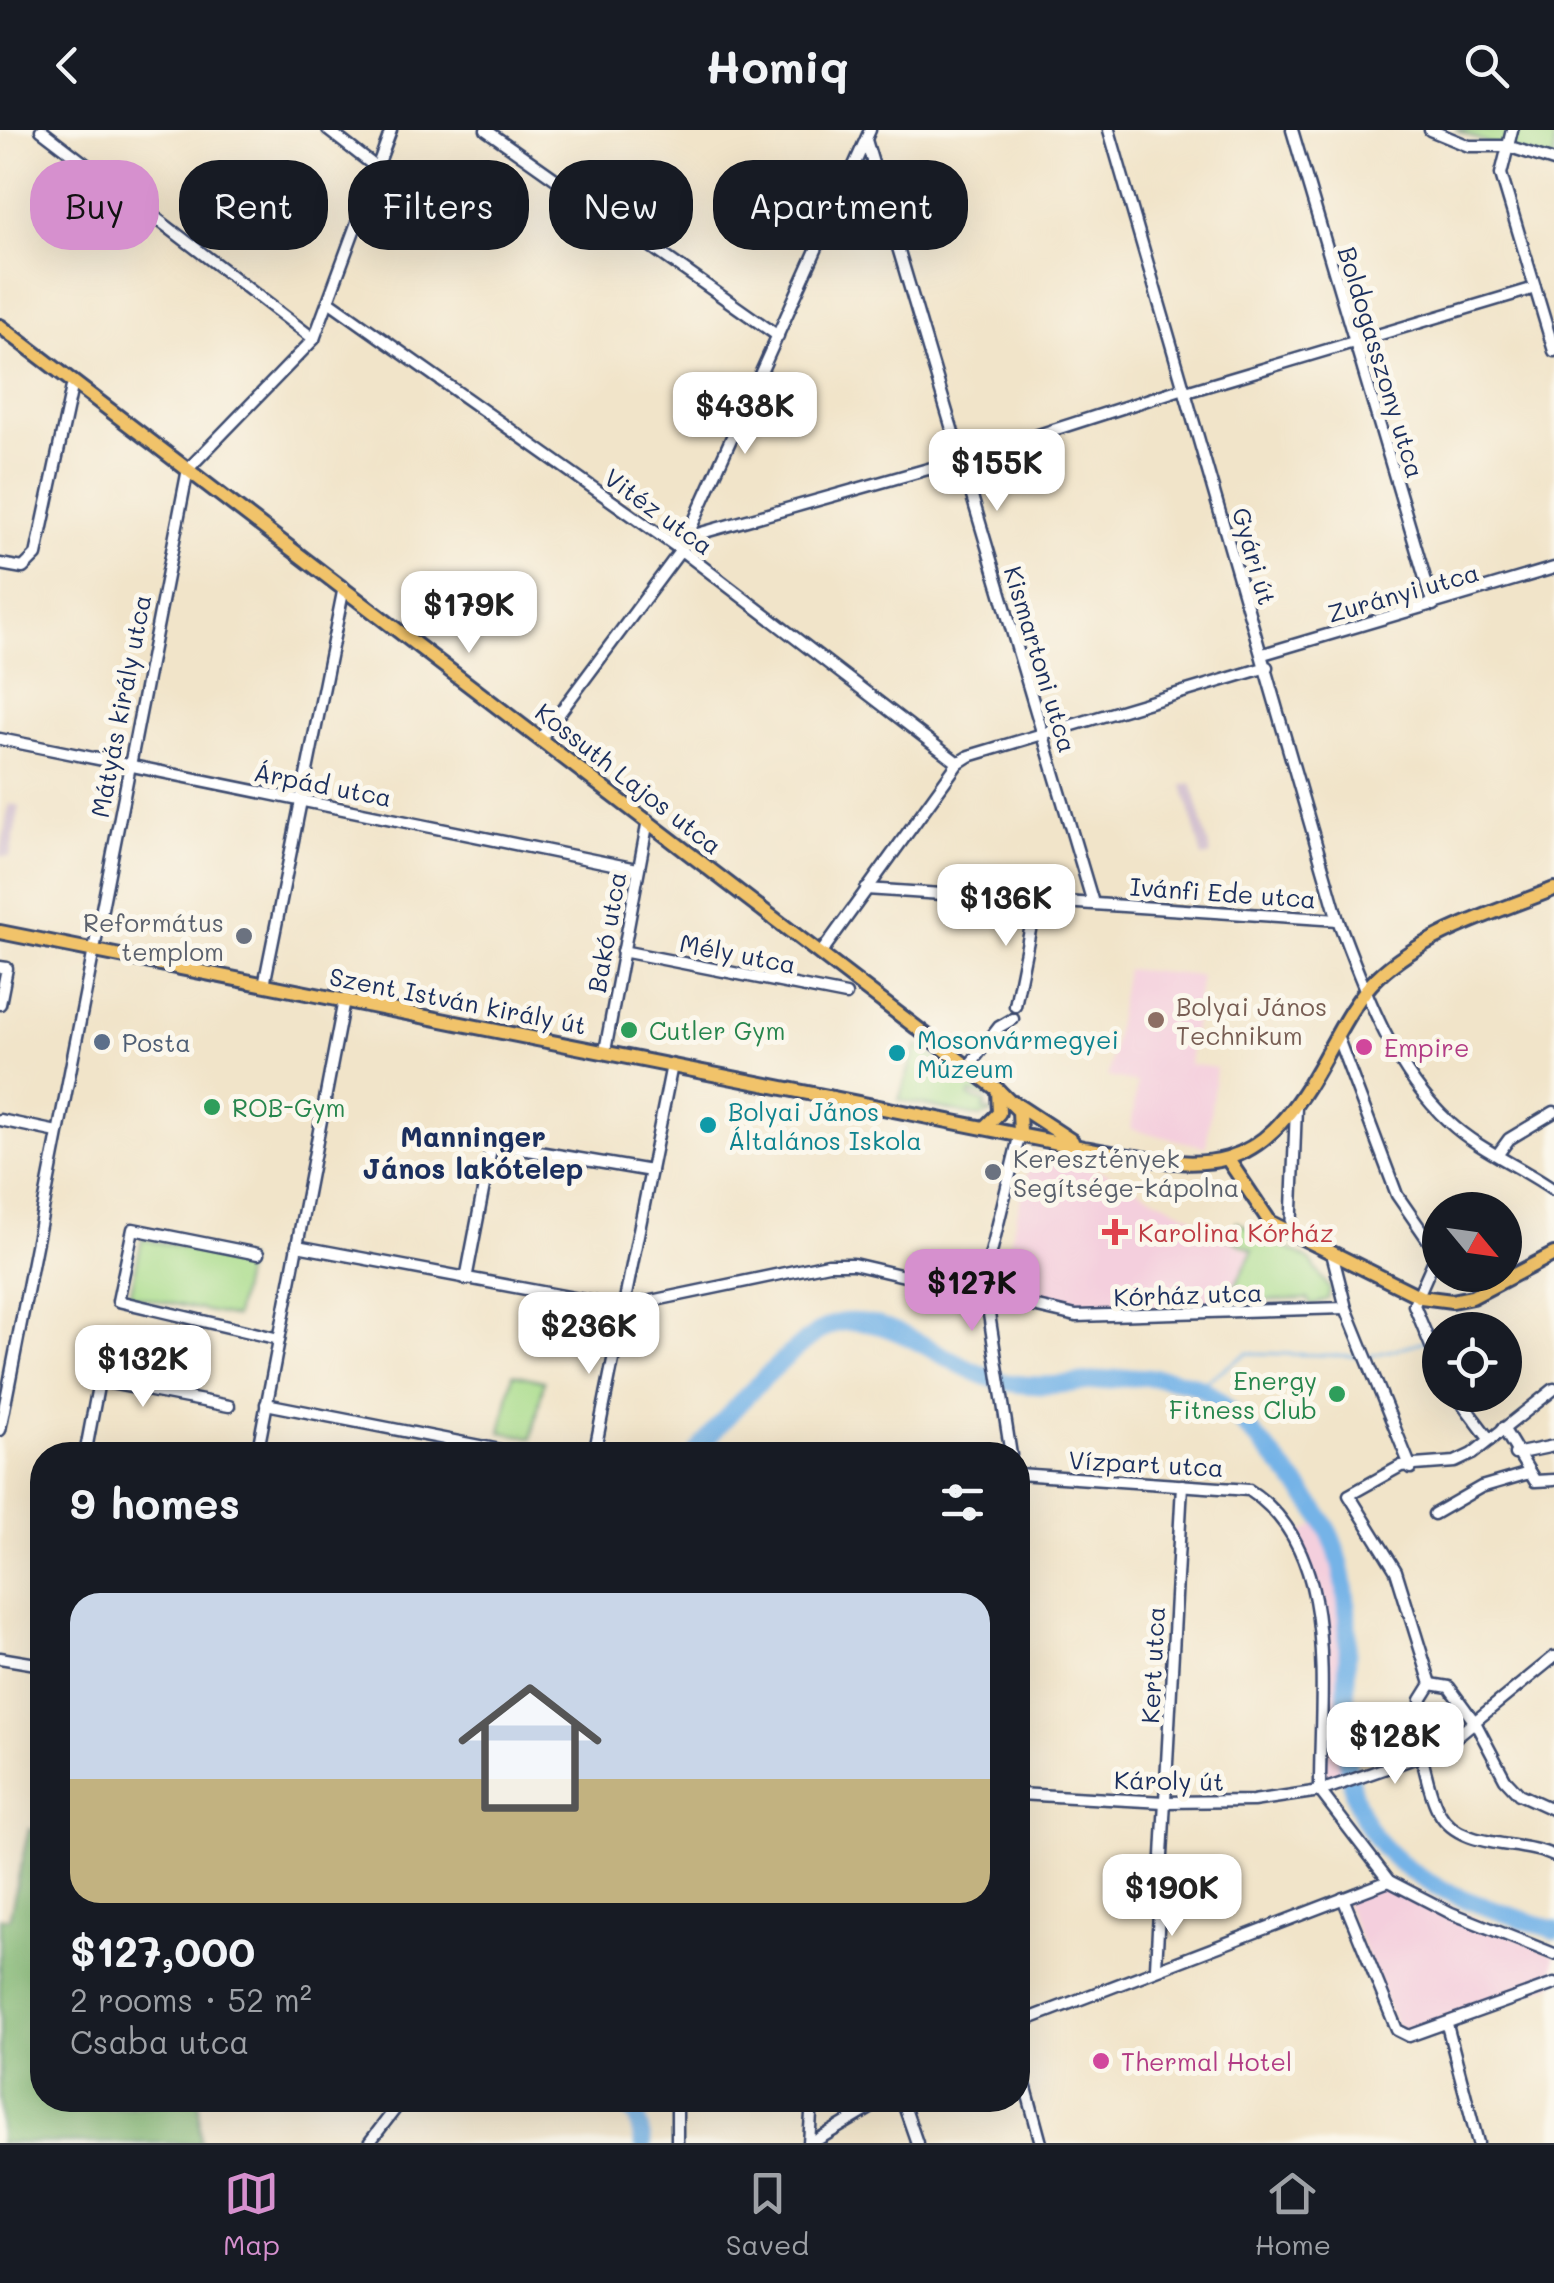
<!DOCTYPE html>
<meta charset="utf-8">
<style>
:root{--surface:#171b24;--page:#242831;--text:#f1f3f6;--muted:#9ea1a6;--line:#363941;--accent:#d690ce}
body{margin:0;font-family:Mali,sans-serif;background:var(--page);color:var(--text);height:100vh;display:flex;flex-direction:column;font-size:38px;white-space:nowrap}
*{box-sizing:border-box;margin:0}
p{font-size:32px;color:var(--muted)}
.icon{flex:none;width:55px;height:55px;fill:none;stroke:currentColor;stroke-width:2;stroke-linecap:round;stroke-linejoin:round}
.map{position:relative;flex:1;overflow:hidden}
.sheet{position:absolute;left:30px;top:1312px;width:1000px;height:670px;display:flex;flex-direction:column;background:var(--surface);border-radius:40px;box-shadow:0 10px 40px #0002}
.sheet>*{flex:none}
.banner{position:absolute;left:30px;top:30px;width:1000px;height:90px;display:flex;gap:20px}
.needle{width:65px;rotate:119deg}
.buttons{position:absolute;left:1422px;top:1062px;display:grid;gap:20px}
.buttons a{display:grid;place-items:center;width:100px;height:100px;border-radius:50%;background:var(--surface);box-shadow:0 10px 40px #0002;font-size:50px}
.price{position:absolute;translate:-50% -85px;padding:0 22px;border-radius:20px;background:#fff;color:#222;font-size:32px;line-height:65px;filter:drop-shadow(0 2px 5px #0008)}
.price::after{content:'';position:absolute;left:50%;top:60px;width:30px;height:22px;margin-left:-15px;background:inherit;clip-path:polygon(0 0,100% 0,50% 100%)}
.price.on{background:var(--accent);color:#111}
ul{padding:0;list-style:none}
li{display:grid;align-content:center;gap:20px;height:530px;padding:0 40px}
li+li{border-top:2px solid var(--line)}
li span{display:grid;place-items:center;height:310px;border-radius:30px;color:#555}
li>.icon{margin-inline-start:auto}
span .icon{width:180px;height:180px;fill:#fffc;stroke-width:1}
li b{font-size:42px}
h2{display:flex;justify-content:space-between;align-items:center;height:120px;padding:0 40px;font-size:42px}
.pill{padding:0 35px;border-radius:40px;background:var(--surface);box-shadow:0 10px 40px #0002;font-size:35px;line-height:90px}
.pill.on{background:var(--accent);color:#111}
header{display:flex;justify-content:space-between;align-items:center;height:130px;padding:0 40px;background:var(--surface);font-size:45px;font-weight:700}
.menu{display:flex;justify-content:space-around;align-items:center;height:140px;border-top:2px solid var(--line);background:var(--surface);font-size:28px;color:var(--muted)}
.menu a{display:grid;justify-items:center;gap:5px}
.menu .on{color:var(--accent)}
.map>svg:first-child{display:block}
</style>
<header><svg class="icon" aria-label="back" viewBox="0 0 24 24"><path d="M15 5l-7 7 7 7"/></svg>Homiq<svg class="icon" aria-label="search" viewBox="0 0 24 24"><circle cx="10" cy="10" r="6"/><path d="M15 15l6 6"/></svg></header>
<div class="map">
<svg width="1554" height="2013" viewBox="0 0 1554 2013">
<rect width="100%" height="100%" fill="#fbf7ec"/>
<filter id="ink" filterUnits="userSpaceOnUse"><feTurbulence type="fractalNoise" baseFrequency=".01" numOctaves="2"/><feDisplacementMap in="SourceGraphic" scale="20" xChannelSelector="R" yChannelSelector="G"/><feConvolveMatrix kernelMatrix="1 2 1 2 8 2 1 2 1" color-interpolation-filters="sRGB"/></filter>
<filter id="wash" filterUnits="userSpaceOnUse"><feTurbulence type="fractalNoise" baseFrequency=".0048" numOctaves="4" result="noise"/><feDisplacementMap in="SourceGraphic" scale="40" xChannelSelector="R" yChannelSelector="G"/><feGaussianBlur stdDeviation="2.25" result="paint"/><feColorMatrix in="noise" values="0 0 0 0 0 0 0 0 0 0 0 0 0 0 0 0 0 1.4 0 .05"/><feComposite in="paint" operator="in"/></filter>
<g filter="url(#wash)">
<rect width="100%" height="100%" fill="#f1e4c9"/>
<!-- built -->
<g fill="#f4cfdd">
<polygon points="1126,839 1201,846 1189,934 1216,938 1206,1017 1131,999 1137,953 1108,947"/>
<polygon points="1032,1025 1104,1042 1219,1100 1217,1105 1252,1122 1225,1175 1097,1180 997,1162"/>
<polygon points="1318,1393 1342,1465 1344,1535 1341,1650 1324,1653 1321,1479 1297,1406"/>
<polygon points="1389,1751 1554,1824 1554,1854 1409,1906 1397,1900 1343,1768"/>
</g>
<!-- industrial -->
<g fill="#d0bdcd">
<polygon points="1192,653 1211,725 1202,727 1183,655"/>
<polygon points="9,674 20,676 10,727 0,726"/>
</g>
<!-- green -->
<g fill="#a9dc8b" stroke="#628674" stroke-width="2.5">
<polygon points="1455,0 1554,0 1554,40"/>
<polygon points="917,915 989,964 988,968 971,963 969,967 986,973 983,980 994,982 981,987 899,970"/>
<polygon points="1237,1092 1310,1130 1330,1159 1328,1169 1312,1176 1308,1169 1259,1171 1258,1179 1237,1177 1242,1167 1232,1162 1253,1120 1228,1108"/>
<polygon points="142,1109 247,1130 235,1187 130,1165"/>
<polygon points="513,1244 544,1251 532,1308 501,1302"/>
</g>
<!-- forest -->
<polygon fill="#86bc77" stroke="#50766a" stroke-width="2.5" points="29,1699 42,1704 42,1970 103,1970 107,1979 199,1970 200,2013 0,2013 0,1788 9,1789"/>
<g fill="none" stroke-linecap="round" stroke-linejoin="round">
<!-- stream -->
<g stroke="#74b3e7" stroke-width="2.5">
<polyline points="1450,1200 1477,1186"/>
<polyline points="1370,1226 1425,1211"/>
<polyline points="1199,1256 1247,1223 1362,1226"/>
</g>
<!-- river -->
<g stroke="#74b3e7" stroke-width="18">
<path d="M 695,1325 C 716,1295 805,1199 838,1193 C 892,1183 944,1234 993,1249 C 1044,1264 1093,1248 1143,1247 C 1161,1247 1187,1250 1202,1259 C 1230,1274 1308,1363 1324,1392 C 1377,1487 1317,1610 1367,1695 C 1404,1759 1490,1777 1554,1800"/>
<polyline points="621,1970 637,1987 643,2013"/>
</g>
</g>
</g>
<g filter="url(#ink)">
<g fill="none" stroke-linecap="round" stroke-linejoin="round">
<!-- minor casing -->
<g stroke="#3b4a6e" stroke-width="15">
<g id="minor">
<polyline points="41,0 314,209"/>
<polyline points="328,0 377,38"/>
<polyline points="486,0 778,206"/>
<path d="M 1109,0 L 1338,790 C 1364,859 1393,941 1449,992 C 1479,1020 1520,1036 1554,1060"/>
<polyline points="1292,0 1433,475"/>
<polyline points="1430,0 1469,16 1507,16 1554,31"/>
<polyline points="1512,0 1501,44 1554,221"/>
<polyline points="866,10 1093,773"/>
<polyline points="330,172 681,420 958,633"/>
<polyline points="1186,262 1535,158"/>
<polyline points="687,407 960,330 1184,258"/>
<polyline points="0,434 23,438 36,425 73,252"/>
<polyline points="1263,524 1554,438"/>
<polyline points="541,608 681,420 870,0"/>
<polyline points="0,609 637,739"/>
<polyline points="866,759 1338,790"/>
<polyline points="622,821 846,865"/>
<polyline points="821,823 958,633 969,626 1267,537"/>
<polyline points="0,837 7,838 0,874"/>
<polyline points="264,855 344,457"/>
<polyline points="1015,876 1036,770"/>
<polyline points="1337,906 1397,1065 1437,1123 1414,1175 1440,1238"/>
<polyline points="605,921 648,690"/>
<polyline points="968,937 999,897 1013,889"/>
<polyline points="0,990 57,1002"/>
<polyline points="1498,1024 1509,1009 1554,982"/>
<polyline points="1291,1105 1296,977"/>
<polyline points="297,1116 622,1177 828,1134 853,1134 1076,1186 1346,1178"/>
<polyline points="258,1124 133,1099 118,1171 279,1209"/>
<polyline points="1333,1127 1346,1178 1411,1338"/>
<polyline points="466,1149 492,1014 651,1041"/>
<polyline points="981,1164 1020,1003"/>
<polyline points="986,1165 1011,1325"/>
<polyline points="1456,1265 1490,1310"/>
<polyline points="266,1274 526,1325"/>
<polyline points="1503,1298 1535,1351 1554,1350"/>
<polyline points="0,1300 188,339 314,209 391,0"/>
<polyline points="1515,1324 1554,1316"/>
<polyline points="85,1325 99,1251 229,1276"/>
<polyline points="257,1325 344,870"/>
<polyline points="594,1325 672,935"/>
<path d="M 1018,1344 L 1249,1360 C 1342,1420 1319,1565 1320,1661"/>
<polyline points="1434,1384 1481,1357 1529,1343"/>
<polyline points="0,1528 42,1535"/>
<polyline points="1431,1554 1449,1557 1476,1594 1505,1649 1519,1664 1554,1680"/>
<polyline points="1441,1619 1421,1570 1431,1554 1396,1441 1349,1365 1401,1336 1455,1332 1472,1324 1554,1259"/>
<path d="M 1422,1629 C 1427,1646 1430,1667 1439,1682 C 1460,1721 1519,1709 1554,1726"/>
<polyline points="1320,1661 1389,1751 1451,1783 1554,1824"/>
<polyline points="1018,1664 1164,1672 1253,1671 1320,1661 1441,1619 1554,1527"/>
<polyline points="1343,1768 1397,1900 1409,1906 1554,1854"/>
<polyline points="1156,1837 1182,1355"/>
<polyline points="1018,1893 1389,1751"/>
<polyline points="1447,1895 1478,2013"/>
<polyline points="1018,1928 1041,2013"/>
<polyline points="902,1970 917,2013"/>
<polyline points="369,2013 402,1970"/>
<polyline points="677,2013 677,1970"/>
<polyline points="809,2013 812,1970"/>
<polyline points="812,2013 884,1970"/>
</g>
</g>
<!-- major casing -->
<g stroke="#3b4a6e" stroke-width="18">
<g id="major">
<polyline points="0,196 998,960 1019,981 1020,1003"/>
<path d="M 0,802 L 1084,1018 C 1204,1039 1253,1055 1320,936 C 1337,906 1353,871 1378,847 C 1426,802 1495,783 1554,759"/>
<polyline points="1014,973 1072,1011"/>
<polyline points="986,996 999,983 998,960"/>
<polyline points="1229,1031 1270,1092 1421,1167 1452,1171 1472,1167 1554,1124"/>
</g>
</g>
<!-- minor -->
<use href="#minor" stroke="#fff" stroke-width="10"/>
<!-- major -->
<use href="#major" stroke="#f1c36a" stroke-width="12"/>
</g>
</g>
<!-- markers -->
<g fill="#6b7280" stroke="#fbf7ec" stroke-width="4">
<circle cx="244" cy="806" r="10"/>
<circle cx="993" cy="1042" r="10"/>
</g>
<circle fill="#8d6e63" stroke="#fbf7ec" stroke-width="4" cx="1156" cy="890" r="10"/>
<g fill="#2e9e5b" stroke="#fbf7ec" stroke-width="4">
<circle cx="629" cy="900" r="10"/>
<circle cx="212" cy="977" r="10"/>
<circle cx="1337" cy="1264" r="10"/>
</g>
<circle fill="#5c6f8a" stroke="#fbf7ec" stroke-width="4" cx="102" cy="912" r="10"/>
<g fill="#d1479c" stroke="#fbf7ec" stroke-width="4">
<circle cx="1364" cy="917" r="10"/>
<circle cx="1101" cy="1931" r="10"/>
</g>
<g fill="#0f9aa8" stroke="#fbf7ec" stroke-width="4">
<circle cx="897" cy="923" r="10"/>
<circle cx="708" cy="995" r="10"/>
</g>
<path fill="#e0444e" stroke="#fbf7ec" stroke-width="4" d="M1110 1087h10v10h10v10h-10v10h-10v-10h-10v-10h10z"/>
<g text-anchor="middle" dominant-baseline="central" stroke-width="10" stroke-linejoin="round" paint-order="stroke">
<!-- street labels -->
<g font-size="25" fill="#1b2f5e" stroke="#fbf7ec">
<text transform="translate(1382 232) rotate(73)">Boldogasszony utca</text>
<text transform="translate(659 381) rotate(36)">Vitéz utca</text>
<text transform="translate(1255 426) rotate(74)">Gyári út</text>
<text transform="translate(1403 462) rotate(-16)">Zurányi utca</text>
<text transform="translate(1041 529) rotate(73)">Kismartoni utca</text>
<text transform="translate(120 576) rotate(-79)">Mátyás király utca</text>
<text transform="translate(629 648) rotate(38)">Kossuth Lajos utca</text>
<text transform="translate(323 654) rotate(11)">Árpád utca</text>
<text transform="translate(1223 762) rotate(4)">Ivánfi Ede utca</text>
<text transform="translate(606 802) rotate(-80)">Bakó utca</text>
<text transform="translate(738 823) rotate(11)">Mély utca</text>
<text transform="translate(458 870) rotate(11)">Szent István király út</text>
<text transform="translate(1188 1164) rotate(-2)">Kórház utca</text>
<text transform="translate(1146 1333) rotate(3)">Vízpart utca</text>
<text transform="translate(1152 1535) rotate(-87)">Kert utca</text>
<text transform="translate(1169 1650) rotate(1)">Károly út</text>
</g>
<!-- worship labels -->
<g font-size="25" fill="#5b616d" stroke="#fbf7ec" text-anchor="end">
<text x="224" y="792">Református<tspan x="224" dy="29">templom</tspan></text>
<text x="1013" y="1028" text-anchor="start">Keresztények<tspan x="1013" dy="29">Segítsége-kápolna</tspan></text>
</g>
<!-- education labels -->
<g font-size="25" fill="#785e54" stroke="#fbf7ec" text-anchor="start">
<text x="1176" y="876">Bolyai János<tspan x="1176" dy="29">Technikum</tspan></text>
</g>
<!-- leisure labels -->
<g font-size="25" fill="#27864d" stroke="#fbf7ec" text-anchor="start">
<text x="649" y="900">Cutler Gym</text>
<text x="232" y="977">ROB-Gym</text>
<text x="1317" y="1250" text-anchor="end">Energy<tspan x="1317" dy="29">Fitness Club</tspan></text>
</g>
<!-- culture labels -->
<g font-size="25" fill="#0d838f" stroke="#fbf7ec" text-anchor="start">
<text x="917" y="909">Mosonvármegyei<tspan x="917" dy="29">Múzeum</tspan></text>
<text x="728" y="981">Bolyai János<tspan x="728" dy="29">Általános Iskola</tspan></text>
</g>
<!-- service labels -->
<g font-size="25" fill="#4e5e75" stroke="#fbf7ec" text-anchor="start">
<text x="122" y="912">Posta</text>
</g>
<!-- hotel labels -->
<g font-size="25" fill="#b23c85" stroke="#fbf7ec" text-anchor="start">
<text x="1384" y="917">Empire</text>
<text x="1121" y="1931">Thermal Hotel</text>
</g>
<!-- health labels -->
<g font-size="25" fill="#be3a42" stroke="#fbf7ec" text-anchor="start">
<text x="1138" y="1102">Karolina Kórház</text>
</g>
<!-- neighbourhood labels -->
<g font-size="28" font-weight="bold" fill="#1b2f5e" stroke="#fbf7ec">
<text x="473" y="1006">Manninger<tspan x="473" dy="32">János lakótelep</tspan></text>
</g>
</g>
</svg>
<div class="buttons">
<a><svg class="needle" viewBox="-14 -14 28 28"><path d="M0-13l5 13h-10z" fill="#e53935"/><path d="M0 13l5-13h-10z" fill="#9ea1a6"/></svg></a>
<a><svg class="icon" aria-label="locate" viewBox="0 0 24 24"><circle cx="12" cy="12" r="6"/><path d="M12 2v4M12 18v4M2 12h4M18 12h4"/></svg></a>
</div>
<b class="price" style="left:745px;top:327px">$438K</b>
<b class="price" style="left:997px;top:384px">$155K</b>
<b class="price" style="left:469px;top:526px">$179K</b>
<b class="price" style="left:1006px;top:819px">$136K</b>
<b class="price on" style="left:972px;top:1204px">$127K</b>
<b class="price" style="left:589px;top:1247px">$236K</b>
<b class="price" style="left:143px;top:1280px">$132K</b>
<b class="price" style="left:1395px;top:1657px">$128K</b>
<b class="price" style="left:1172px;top:1809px">$190K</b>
<div class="banner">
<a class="pill on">Buy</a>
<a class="pill">Rent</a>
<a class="pill">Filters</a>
<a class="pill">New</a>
<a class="pill">Apartment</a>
</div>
<section class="sheet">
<h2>9 homes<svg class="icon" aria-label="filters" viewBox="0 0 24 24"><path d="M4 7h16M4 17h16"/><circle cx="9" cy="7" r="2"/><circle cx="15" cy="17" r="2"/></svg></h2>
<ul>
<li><span style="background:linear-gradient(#c9d6e8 60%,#c2b280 0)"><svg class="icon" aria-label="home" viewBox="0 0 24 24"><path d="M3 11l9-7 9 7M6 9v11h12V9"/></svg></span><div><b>$127,000</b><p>2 rooms · 52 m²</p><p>Csaba utca</p></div></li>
</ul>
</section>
</div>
<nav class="menu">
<a class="on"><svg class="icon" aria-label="map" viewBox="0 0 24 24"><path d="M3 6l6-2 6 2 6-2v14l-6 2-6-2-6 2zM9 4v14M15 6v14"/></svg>Map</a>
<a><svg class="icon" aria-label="saved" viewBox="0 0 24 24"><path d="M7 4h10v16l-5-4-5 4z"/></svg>Saved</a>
<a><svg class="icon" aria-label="home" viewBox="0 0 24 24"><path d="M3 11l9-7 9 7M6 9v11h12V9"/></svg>Home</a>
</nav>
